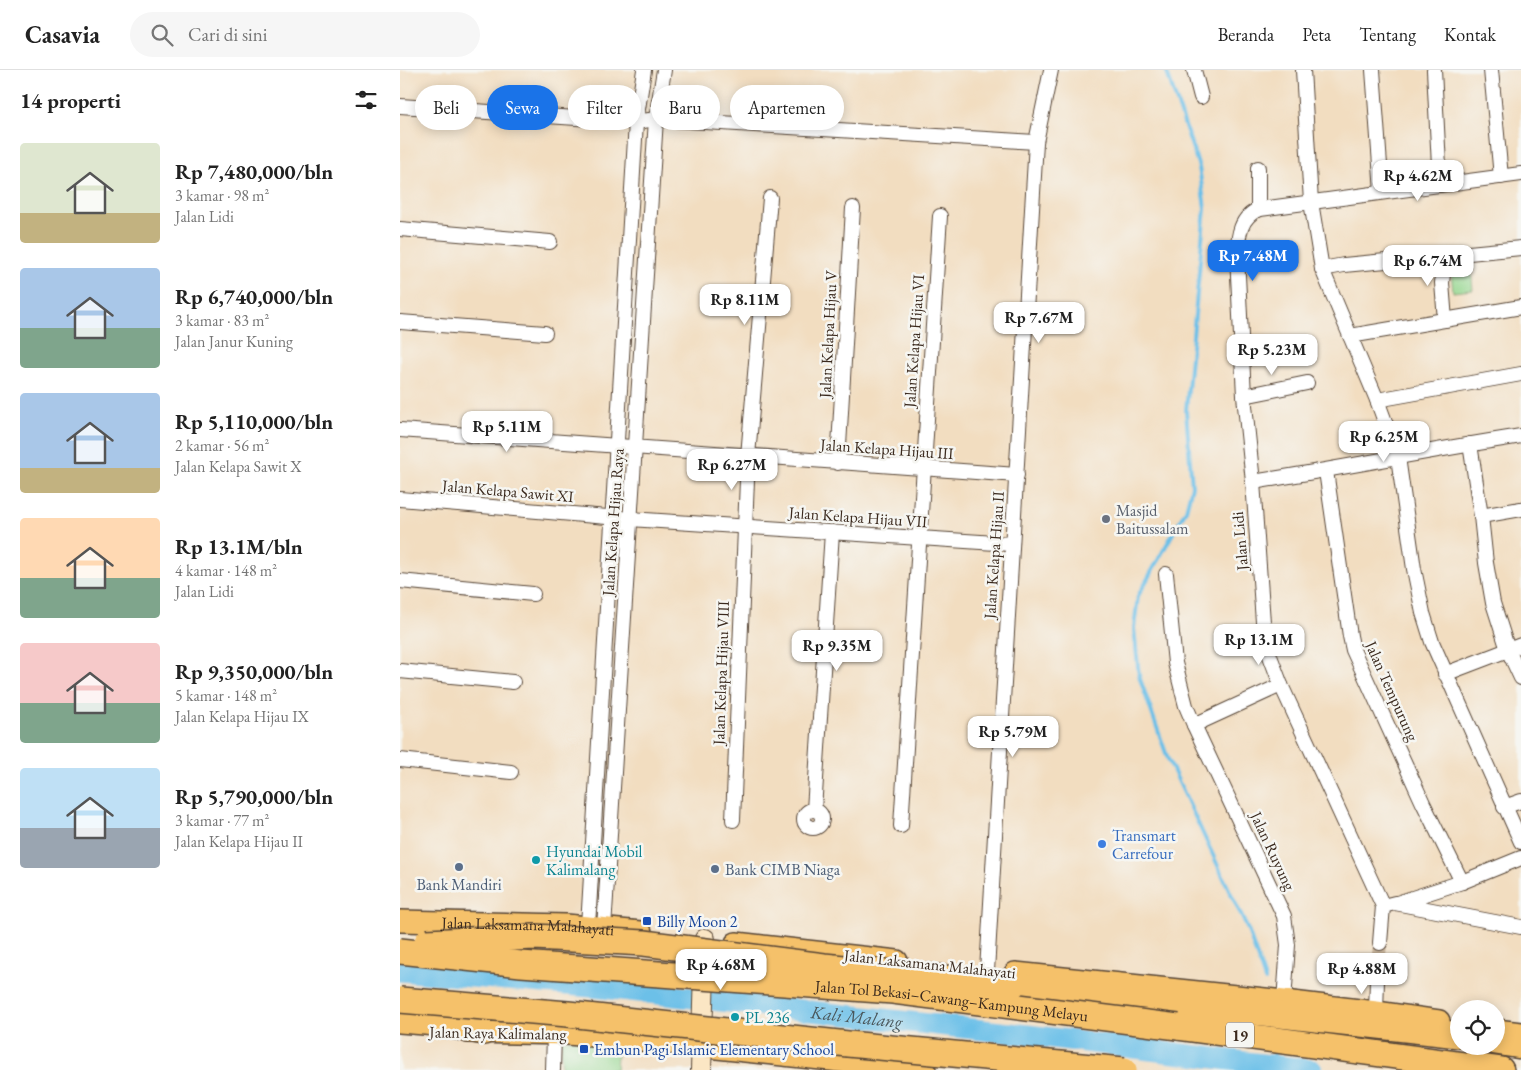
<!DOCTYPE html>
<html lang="id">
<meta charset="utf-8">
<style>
:root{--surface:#fff;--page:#f6f6f6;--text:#222;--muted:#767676;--line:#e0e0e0;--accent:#1a73e8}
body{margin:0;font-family:"EB Garamond",serif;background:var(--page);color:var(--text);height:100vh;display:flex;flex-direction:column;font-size:19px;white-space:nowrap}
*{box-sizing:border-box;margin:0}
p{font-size:16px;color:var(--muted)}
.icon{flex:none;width:28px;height:28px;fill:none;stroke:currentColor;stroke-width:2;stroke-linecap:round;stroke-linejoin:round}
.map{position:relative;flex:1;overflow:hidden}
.panel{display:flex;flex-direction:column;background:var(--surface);width:400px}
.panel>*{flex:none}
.top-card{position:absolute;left:15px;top:15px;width:475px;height:45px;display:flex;gap:10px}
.tools{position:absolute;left:1050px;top:930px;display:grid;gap:10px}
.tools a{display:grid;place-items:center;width:55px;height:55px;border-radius:50%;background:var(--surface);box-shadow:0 2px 12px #0003;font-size:25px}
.price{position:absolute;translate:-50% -42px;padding:0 11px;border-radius:10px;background:#fff;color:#222;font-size:16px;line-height:32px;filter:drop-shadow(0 1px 2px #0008)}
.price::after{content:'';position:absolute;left:50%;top:30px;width:15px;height:11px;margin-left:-8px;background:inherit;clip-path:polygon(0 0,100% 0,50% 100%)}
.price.on{background:var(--accent);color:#fff}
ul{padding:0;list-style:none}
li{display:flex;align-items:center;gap:15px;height:125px;padding:0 20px}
li span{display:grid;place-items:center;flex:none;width:140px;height:100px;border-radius:5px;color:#555}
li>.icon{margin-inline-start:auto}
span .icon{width:60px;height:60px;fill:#fffc;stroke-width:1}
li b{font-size:21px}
h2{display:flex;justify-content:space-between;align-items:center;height:60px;padding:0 20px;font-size:21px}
.chip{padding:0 18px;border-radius:22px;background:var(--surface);box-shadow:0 2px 12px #0003;font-size:18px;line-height:45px}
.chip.on{background:var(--accent);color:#fff}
header{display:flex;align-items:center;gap:30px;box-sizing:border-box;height:70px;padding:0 25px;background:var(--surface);border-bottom:1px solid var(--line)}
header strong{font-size:24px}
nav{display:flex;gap:28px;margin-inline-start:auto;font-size:18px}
.search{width:350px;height:45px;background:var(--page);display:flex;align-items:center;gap:12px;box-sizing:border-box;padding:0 18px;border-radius:28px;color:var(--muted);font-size:19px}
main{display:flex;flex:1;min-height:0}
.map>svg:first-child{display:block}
</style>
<header>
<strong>Casavia</strong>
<div class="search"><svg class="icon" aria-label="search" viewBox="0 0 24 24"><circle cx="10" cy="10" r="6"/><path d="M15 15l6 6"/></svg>Cari di sini</div>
<nav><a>Beranda</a><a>Peta</a><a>Tentang</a><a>Kontak</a></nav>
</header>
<main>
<section class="panel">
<h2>14 properti<svg class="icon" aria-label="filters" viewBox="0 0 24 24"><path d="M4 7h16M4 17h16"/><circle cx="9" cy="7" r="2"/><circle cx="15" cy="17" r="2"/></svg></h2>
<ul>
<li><span style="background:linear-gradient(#dfe7d0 70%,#c2b280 0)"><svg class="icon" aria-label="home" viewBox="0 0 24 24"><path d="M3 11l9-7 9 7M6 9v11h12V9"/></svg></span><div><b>Rp 7,480,000/bln</b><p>3 kamar · 98 m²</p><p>Jalan Lidi</p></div></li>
<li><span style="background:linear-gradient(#a9c7e8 60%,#7fa58c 0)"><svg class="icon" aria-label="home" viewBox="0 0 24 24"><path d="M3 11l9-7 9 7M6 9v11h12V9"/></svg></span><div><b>Rp 6,740,000/bln</b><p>3 kamar · 83 m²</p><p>Jalan Janur Kuning</p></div></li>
<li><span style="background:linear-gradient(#a9c7e8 75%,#c2b280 0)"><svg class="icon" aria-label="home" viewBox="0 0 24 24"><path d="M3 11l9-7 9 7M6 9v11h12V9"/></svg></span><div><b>Rp 5,110,000/bln</b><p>2 kamar · 56 m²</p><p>Jalan Kelapa Sawit X</p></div></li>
<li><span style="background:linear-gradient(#ffd9b3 60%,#7fa58c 0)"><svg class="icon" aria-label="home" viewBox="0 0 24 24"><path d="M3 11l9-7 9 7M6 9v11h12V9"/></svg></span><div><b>Rp 13.1M/bln</b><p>4 kamar · 148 m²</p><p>Jalan Lidi</p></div></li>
<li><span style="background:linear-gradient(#f6c9c9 60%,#7fa58c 0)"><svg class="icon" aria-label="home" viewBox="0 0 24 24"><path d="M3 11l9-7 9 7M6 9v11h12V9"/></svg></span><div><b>Rp 9,350,000/bln</b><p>5 kamar · 148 m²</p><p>Jalan Kelapa Hijau IX</p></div></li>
<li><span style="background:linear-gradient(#bfe0f5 60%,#9aa5b1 0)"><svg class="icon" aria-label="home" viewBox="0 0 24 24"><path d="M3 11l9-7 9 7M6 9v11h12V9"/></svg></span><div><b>Rp 5,790,000/bln</b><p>3 kamar · 77 m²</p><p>Jalan Kelapa Hijau II</p></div></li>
</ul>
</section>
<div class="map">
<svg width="1121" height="1000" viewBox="0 0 1121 1000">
<rect width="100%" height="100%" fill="#f6f6f2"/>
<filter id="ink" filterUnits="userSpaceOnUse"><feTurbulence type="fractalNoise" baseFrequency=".02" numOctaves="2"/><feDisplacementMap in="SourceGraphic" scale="10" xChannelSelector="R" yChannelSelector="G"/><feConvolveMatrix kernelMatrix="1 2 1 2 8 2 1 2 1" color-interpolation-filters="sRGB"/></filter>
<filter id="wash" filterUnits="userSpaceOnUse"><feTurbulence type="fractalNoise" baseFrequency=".0096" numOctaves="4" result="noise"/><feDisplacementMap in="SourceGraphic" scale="20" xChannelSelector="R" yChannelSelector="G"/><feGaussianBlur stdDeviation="1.12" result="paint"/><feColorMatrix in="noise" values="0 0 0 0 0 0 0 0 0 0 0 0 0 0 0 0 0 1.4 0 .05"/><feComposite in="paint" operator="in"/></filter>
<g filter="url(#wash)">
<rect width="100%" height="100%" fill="#f2ddc0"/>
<!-- green -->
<g fill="#94d68e" stroke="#688056">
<polygon points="1070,188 1073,220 1053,222 1050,190"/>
<polygon points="162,969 218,972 216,1000 161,1000"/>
</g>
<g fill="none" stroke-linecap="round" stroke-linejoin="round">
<!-- stream -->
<g stroke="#6cc0e8" stroke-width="4">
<polyline points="766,0 799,97 805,138 786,341 792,416 786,440 738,526 734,558 739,606 768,689 848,860 865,910"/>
<polyline points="873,977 876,995"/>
</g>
<!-- river -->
<path stroke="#6cc0e8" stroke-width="21" id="s1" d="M 0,901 L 202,918 L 628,965 L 912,1000"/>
</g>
</g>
<g filter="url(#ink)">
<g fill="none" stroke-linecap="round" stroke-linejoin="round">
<!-- street-tunnel -->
<polyline stroke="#cdb9a0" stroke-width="14" stroke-dasharray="14 7" stroke-linecap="butt" points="977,910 980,873"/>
<!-- street casing -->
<g stroke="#564536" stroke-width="16">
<g id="street">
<polyline points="794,0 801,27"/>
<polyline points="903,0 911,132 922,199 977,330 998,387 1014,499 1023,543 1032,572 1121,772"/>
<polyline points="973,0 982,122"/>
<polyline points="1034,0 1040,115"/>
<polyline points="1091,0 1101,107"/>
<polyline points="0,36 236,52 256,49 636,72"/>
<polyline points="858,140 858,98"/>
<polyline points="0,159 150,172"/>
<polyline points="922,199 944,195 1121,178"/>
<polyline points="1045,250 1042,213 1045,185"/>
<polyline points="0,252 145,263"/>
<polyline points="950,266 1121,237"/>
<polyline points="844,326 907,313"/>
<polyline points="977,330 1121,304"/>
<polyline points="0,360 617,405"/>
<polyline points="1070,374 1081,446 1086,493 1093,533 1108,580 1121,608"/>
<polyline points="438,393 453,138"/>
<polyline points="926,401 950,566 953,580 1023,733 1062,812"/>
<path d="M 853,412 C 942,398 1031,380 1121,366"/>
<polyline points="0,429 230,449 611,474"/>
<polyline points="1081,446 1121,439"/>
<polyline points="766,504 775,593 786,636 794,655 884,846 888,875 884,931"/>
<polyline points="0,511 133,524"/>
<polyline points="0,601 113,612"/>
<polyline points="1045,604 1121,575"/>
<polyline points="794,655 881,615"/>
<polyline points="0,690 111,702"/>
<polyline points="1104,737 1121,731"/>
<polyline points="414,740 432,462"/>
<circle cx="413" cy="749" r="9"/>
<polyline points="333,750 348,386 370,128"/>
<polyline points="501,756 540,146"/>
<polyline points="997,833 1062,812 1121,788"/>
<path d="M 983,836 L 881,615 L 870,586 L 863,552 L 853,412 L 844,326 L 837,185 C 838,166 840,146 860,139 L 1121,104"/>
<polyline points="983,836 995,833 1121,857"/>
<polyline points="188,856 236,52 244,0"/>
<polyline points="204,858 256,49 264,0"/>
<polyline points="980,873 983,836"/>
<polyline points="587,901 636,72 651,0"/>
<polyline points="976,942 977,910"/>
<polyline points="153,1000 154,964"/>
</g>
</g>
<!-- secondary casing -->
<g stroke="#564536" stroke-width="22">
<polyline id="secondary" points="301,1000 305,869"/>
</g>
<!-- primary casing -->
<g stroke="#564536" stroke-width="24">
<g id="primary">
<path id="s2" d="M 0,851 L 166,855 L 241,862"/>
<polyline points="336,873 497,891"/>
<polyline points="615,903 884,931 976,942 1039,951"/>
<polyline points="1096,960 1121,963"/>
<polyline points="68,962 167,964 232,969 525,1000"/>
</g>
</g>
<!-- highway casing -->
<g stroke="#564536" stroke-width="28">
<g id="highway">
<polyline points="613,915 1059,965"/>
<polyline points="0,950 37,953 84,962"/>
<polyline points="778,957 1101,1000"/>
<polyline points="1096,972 1121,976"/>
</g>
</g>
<!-- street -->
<use href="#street" stroke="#fff" stroke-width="14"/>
<!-- secondary -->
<use href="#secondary" stroke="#fbe6c4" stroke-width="20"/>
<!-- primary -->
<use href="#primary" stroke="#f5c16b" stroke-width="21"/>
<!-- highway -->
<use href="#highway" stroke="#f5c16b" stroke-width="25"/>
<!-- highway-bridge casing -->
<g stroke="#564536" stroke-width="28" stroke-linecap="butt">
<g id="highway-bridge">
<polyline points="27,872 135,867 244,873 424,896 613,915"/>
<path id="s3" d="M 0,881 L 121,894 L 493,921 L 778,957"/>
<polyline points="0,930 168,944 448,974 724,1000"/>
</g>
</g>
<!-- highway-bridge -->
<use href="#highway-bridge" stroke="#f5c16b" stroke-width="25"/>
</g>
</g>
<!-- markers -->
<circle fill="#6b7280" stroke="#f6f6f2" stroke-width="2" cx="706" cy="449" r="5"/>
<circle fill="#3f7fe0" stroke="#f6f6f2" stroke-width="2" cx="702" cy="774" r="5"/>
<g fill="#0f9aa8" stroke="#f6f6f2" stroke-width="2">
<circle cx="136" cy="790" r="5"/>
<circle cx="335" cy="947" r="5"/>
</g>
<g fill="#5c6f8a" stroke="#f6f6f2" stroke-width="2">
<circle cx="59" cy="797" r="5"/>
<circle cx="315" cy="799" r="5"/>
</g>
<g fill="#1a4fb4" stroke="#f6f6f2" stroke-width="2">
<rect x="242" y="846" width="10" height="10" rx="2.5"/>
<rect x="179" y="974" width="10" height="10" rx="2.5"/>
</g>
<g text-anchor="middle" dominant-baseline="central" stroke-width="5" stroke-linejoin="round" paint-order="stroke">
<!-- shield labels -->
<rect fill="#f6f6f2" stroke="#73675e" stroke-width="1" x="826" y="952.5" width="28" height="25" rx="4"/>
<g font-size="15" font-weight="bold" fill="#3b2a1e">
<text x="840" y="965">19</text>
</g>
<!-- street labels -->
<g font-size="16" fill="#3b2a1e" stroke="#f6f6f2">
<text transform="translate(428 264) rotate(-87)">Jalan Kelapa Hijau V</text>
<text transform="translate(514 271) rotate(-86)">Jalan Kelapa Hijau VI</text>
<text transform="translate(487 379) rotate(4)">Jalan Kelapa Hijau III</text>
<text transform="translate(108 421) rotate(5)">Jalan Kelapa Sawit XI</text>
<text transform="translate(458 447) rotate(4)">Jalan Kelapa Hijau VII</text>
<text transform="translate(213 452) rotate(-86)">Jalan Kelapa Hijau Raya</text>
<text transform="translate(840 471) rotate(-95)">Jalan Lidi</text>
<text transform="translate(594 485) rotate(-86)">Jalan Kelapa Hijau II</text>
<text transform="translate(321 603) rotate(-88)">Jalan Kelapa Hijau VIII</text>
<text transform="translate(992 621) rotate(66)">Jalan Tempurung</text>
<text transform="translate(873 781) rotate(65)">Jalan Ruyung</text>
<text stroke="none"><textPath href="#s2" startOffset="128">Jalan Laksamana Malahayati</textPath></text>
<text transform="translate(530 894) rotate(6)">Jalan Laksamana Malahayati</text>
<text stroke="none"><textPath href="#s3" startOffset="554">Jalan Tol Bekasi–Cawang–Kampung Melayu</textPath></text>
<text transform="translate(98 963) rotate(1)">Jalan Raya Kalimalang</text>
</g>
<!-- worship labels -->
<g font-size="16" fill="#5b616d" stroke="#f6f6f2" text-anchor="start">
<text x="716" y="440">Masjid<tspan x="716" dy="18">Baitussalam</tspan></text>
</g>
<!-- shop labels -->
<g font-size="16" fill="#366cbe" stroke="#f6f6f2" text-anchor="start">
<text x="712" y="765">Transmart<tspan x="712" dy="18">Carrefour</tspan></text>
</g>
<!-- culture labels -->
<g font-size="16" fill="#0d838f" stroke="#f6f6f2" text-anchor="start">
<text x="146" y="781">Hyundai Mobil<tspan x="146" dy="18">Kalimalang</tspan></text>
<text x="345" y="947">PL 236</text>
</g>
<!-- service labels -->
<g font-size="16" fill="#4e5e75" stroke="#f6f6f2" text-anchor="start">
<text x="325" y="799">Bank CIMB Niaga</text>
<text x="59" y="814" text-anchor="middle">Bank Mandiri</text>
</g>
<!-- transit labels -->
<g font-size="16" fill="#164399" stroke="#f6f6f2" text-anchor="start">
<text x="257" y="851">Billy Moon 2</text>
<text x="194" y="979">Embun Pagi Islamic Elementary School</text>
</g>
<!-- water labels -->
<g font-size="18" font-style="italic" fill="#4a575b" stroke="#f6f6f2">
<text stroke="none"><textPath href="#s1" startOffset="459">Kali Malang</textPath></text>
</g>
</g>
</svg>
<div class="tools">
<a><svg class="icon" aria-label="locate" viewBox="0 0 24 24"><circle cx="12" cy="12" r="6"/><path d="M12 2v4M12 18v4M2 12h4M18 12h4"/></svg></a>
</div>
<b class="price" style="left:1018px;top:132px">Rp 4.62M</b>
<b class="price on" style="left:853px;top:212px">Rp 7.48M</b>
<b class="price" style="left:1028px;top:217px">Rp 6.74M</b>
<b class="price" style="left:345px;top:256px">Rp 8.11M</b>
<b class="price" style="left:639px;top:274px">Rp 7.67M</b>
<b class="price" style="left:872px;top:306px">Rp 5.23M</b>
<b class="price" style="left:107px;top:383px">Rp 5.11M</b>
<b class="price" style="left:984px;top:393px">Rp 6.25M</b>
<b class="price" style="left:332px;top:421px">Rp 6.27M</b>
<b class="price" style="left:859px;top:596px">Rp 13.1M</b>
<b class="price" style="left:437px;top:602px">Rp 9.35M</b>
<b class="price" style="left:613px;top:688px">Rp 5.79M</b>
<b class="price" style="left:321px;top:921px">Rp 4.68M</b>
<b class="price" style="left:962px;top:925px">Rp 4.88M</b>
<div class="top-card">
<a class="chip">Beli</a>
<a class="chip on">Sewa</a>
<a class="chip">Filter</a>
<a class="chip">Baru</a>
<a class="chip">Apartemen</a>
</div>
</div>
</main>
